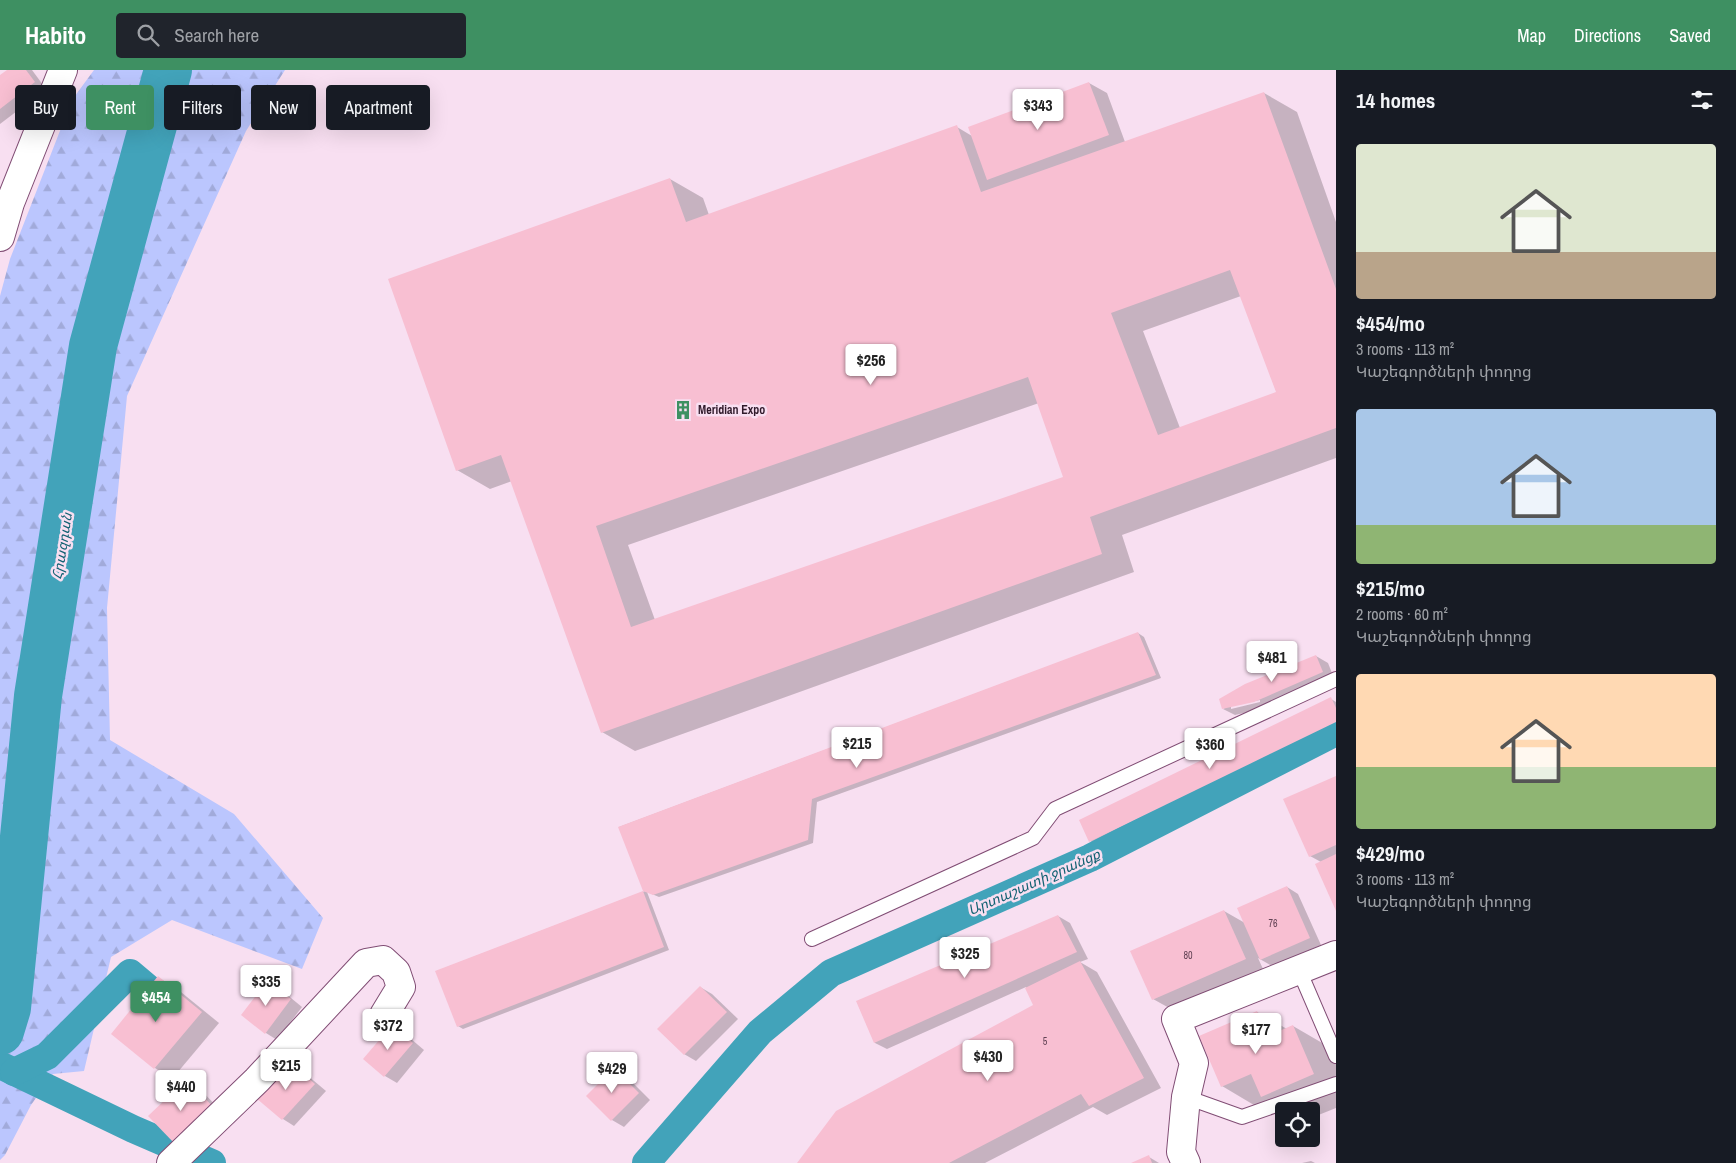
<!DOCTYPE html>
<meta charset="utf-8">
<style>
:root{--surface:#171b24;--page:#20242c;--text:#f1f3f6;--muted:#9ea1a6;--accent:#3e9062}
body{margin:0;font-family:"Archivo Narrow","Noto Sans Armenian",sans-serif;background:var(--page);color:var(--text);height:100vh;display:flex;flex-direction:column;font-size:19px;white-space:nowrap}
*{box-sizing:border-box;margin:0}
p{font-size:16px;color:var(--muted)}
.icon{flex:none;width:28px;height:28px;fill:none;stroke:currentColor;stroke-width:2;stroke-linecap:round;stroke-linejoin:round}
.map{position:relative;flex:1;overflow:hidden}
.details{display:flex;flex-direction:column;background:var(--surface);width:400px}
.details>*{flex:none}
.hud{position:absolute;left:15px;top:15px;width:475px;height:45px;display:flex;gap:10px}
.tools{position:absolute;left:1275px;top:1032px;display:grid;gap:10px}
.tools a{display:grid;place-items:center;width:45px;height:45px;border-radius:5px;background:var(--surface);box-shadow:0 5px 20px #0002;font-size:25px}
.price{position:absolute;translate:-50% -42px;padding:0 11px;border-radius:5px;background:#fff;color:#222;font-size:16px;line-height:32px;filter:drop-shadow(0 1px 2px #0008)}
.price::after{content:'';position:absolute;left:50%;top:30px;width:15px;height:11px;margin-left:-8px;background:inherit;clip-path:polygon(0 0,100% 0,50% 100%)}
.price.active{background:var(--accent);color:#fff}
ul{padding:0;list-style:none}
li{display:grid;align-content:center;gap:10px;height:265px;padding:0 20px}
li span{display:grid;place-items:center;height:155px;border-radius:5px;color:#555}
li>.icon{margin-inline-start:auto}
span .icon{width:90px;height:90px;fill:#fffc;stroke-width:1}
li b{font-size:21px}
h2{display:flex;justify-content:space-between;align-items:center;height:60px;padding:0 20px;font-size:21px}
.tag{padding:0 18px;border-radius:5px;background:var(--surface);box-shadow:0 5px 20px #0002;font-size:18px;line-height:45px}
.tag.active{background:var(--accent);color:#fff}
header{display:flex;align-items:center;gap:30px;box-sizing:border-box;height:70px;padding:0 25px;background:var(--accent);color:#fff}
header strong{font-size:24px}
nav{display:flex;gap:28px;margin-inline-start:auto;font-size:18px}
.search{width:350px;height:45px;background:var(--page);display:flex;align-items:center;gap:12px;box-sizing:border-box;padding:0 18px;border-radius:5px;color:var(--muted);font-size:19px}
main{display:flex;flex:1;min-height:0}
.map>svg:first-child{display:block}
</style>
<header>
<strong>Habito</strong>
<div class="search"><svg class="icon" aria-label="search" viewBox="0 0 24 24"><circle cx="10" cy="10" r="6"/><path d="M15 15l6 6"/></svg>Search here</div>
<nav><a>Map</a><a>Directions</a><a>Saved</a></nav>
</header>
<main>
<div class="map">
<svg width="1336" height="1093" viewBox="0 0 1336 1093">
<defs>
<pattern id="forest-firs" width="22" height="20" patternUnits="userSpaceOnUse" patternTransform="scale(1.25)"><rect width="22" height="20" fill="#bbc6fe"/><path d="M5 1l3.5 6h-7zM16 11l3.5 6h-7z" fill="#a1aada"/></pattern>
</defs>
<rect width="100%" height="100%" fill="#f8dff1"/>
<!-- forest -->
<polygon fill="url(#forest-firs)" points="94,0 285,0 246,61 127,326 107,538 110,670 234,744 323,848 302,899 172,850 111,887 84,1001 53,1004 31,1035 5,1085 0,1090 0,226 10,189 72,30"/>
<!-- shadow -->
<g fill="#0003" fill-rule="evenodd">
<polygon points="9,0 32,0 46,19 0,54 0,7"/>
<path d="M 1089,13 L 1107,23 L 1125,72 L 1264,23 L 1297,42 L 1336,152 L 1336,388 L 1122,465 L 1134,502 L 635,681 L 602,662 L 512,411 L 490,419 L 457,400 L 670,109 L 703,128 L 709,145 L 957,57 L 972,66 ZM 1241,226 L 1277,323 L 1180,358 L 1143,261 ZM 1039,333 L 1065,408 L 655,550 L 628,475 Z"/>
<polygon points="1138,563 1144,567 1161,608 817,732 813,773 659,827 647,822 669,880 463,959 458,956 437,901 645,821 619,757"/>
<path d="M 1316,586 L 1328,593 L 1334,608 L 1266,638 L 1235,645 L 1223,639 ZM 1260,630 L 1260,632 L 1231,639 L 1231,636 Z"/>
<polygon points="1331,629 1336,632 1336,657 1096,774 1090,771"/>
<polygon points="1336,707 1336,838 1321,792 1310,786"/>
<polygon points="1287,817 1298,824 1321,875 1272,896 1258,888 1263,899 1171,939 1153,929 1224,841 1245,853"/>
<polygon points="1058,846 1070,853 1088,889 1080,892 1097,902 1161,1018 1107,1045 1093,1037 985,1093 799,1093 1035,936 1026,917 887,979 875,973 857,932"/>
<polygon points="159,908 176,918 219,953 172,1009 155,998 113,963"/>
<polygon points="268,912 280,919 302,937 277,970 266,963 243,945"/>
<polygon points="700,917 712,924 738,949 696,991 684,984"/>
<polygon points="1257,942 1287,959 1293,956 1336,981 1336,1038 1311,1048 1311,1041 1287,1041 1277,1035 1264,1041 1222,1016"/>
<polygon points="392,956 404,963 424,980 397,1013 385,1006 365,989"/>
<polygon points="290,993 301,1000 326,1021 294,1056 283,1049 258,1028"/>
<polygon points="614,999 626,1006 650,1030 624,1057 612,1050 588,1026"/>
<polygon points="187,1011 199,1018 224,1044 150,1046"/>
<polygon points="1149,1087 1159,1093 1134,1093"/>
<polygon points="1311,1091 1315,1093 1302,1093"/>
</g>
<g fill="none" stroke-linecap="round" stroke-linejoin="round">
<!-- canal -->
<g stroke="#42a3ba" stroke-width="28">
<polyline points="0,995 133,1059 212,1093"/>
<polyline points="14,1002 47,986 130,903 149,919 163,941"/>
<polyline points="646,1093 760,962 831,903 1090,788 1336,662"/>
</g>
<!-- river -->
<polyline stroke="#42a3ba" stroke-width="48" points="0,961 7,938 38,626 93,276 168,0"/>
</g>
<!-- building -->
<g fill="#f8bfd2" fill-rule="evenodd">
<polygon points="7,0 26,0 35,12 0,39 0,5"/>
<polygon points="1089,12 1109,65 987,110 968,57"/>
<path d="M 1264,22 L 1336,219 L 1336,358 L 1090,447 L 1102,484 L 601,663 L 501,385 L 456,401 L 388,209 L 670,108 L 686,152 L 957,55 L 981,122 ZM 1230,200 L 1276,322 L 1158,365 L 1111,243 ZM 1028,307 L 1063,407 L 631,557 L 596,456 Z"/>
<polygon points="1138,562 1156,605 812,729 808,770 653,825 643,821 618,757"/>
<polygon points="1316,585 1323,602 1254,632 1222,639 1219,629 1245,614"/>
<polygon points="1331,627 1336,638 1336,652 1089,772 1079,750"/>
<polygon points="1336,706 1336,775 1309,787 1283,729"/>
<polygon points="1336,784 1336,841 1315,794"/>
<polygon points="1287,816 1310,868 1260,890 1237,838"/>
<polygon points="643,821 664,877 457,957 435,901"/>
<polygon points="1224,840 1246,889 1152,930 1130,881"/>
<polygon points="1058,845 1077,882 874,973 856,931"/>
<polygon points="1080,891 1144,1008 1089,1036 1081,1024 949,1093 797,1093 836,1041 1033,935 1025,918"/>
<polygon points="158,906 202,942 154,999 111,964"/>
<polygon points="267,911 291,929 265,964 241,945"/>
<polygon points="700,916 727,942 684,985 657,959"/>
<polygon points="1257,941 1268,966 1293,955 1314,1004 1261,1027 1251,1004 1221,1017 1199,966"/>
<polygon points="392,955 413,973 384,1007 363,989"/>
<polygon points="289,991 315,1014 282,1050 256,1028"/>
<polygon points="614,998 639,1023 611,1051 586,1026"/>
<polygon points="187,1009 213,1037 175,1074 148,1046"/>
<polygon points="1149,1085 1152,1093 1131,1093"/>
</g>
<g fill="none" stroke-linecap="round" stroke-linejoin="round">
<!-- service casing -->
<g stroke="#804d74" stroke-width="16">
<g id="service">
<polyline points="812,869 1033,768 1055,739 1336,609"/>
<polyline points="1299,900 1336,986"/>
<polyline points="1186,1027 1242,1047 1336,1014"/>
</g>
</g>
<!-- minor casing -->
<g stroke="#804d74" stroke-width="30">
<g id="minor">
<polyline points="0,167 10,133 63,0"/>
<polyline points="171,1093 257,1010 366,893 383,890 396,902 401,917 384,945"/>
<polyline points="1186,1093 1181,1082 1186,1027 1194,993 1176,949 1336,885"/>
</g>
</g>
<!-- service -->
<use href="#service" stroke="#fff" stroke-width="14"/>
<!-- minor -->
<use href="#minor" stroke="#fff" stroke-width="28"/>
</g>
<!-- icons -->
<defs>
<g id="building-bare" transform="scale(1.5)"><path d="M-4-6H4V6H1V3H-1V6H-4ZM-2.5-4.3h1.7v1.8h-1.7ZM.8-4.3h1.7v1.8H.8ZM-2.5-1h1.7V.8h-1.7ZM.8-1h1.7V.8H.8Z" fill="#3e9062" stroke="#f8dff1" stroke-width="2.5" paint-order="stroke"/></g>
</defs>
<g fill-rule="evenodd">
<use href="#building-bare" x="683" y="340"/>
</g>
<g text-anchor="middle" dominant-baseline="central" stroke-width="5" stroke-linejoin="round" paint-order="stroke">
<!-- number labels -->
<g font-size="10" fill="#624355">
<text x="1273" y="853">76</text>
<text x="1188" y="885">80</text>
<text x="1045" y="971">5</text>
</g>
<!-- poi labels -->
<g font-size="12" font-weight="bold" fill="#301a2b" stroke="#f8dff1" text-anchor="start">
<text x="698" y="340">Meridian Expo</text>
</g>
<!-- water labels -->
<g font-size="14" font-style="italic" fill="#116172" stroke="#f8dff1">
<text transform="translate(62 476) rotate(-81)">Հրազդան</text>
<text transform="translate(1034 812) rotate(-24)">Արտաշատի ջրանցք</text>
</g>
</g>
</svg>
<div class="tools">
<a><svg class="icon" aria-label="locate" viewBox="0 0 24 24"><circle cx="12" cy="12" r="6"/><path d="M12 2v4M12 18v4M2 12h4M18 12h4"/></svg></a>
</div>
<b class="price" style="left:1038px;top:61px">$343</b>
<b class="price" style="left:871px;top:316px">$256</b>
<b class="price" style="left:1272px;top:613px">$481</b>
<b class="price" style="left:857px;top:699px">$215</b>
<b class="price" style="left:1210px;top:700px">$360</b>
<b class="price" style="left:965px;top:909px">$325</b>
<b class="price" style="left:266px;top:937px">$335</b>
<b class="price active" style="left:156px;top:953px">$454</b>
<b class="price" style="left:388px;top:981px">$372</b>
<b class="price" style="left:1256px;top:985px">$177</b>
<b class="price" style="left:988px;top:1012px">$430</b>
<b class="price" style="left:286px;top:1021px">$215</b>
<b class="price" style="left:612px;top:1024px">$429</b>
<b class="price" style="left:181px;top:1042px">$440</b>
<div class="hud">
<a class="tag">Buy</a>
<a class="tag active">Rent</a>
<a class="tag">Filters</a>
<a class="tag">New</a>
<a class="tag">Apartment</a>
</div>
</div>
<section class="details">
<h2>14 homes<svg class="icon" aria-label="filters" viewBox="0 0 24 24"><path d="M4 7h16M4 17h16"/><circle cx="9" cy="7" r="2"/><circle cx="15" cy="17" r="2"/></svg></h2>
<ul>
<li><span style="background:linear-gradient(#dfe7d0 70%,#b9a48a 0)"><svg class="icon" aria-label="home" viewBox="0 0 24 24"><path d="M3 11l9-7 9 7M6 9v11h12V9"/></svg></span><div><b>$454/mo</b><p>3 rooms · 113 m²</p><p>Կաշեգործների փողոց</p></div></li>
<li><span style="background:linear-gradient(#a9c7e8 75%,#8fb573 0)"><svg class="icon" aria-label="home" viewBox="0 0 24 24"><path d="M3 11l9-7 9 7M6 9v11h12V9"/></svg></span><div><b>$215/mo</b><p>2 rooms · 60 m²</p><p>Կաշեգործների փողոց</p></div></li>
<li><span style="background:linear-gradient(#ffd9b3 60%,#8fb573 0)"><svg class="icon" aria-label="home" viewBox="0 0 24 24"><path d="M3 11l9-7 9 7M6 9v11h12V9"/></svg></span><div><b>$429/mo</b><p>3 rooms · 113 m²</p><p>Կաշեգործների փողոց</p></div></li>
</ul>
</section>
</main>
